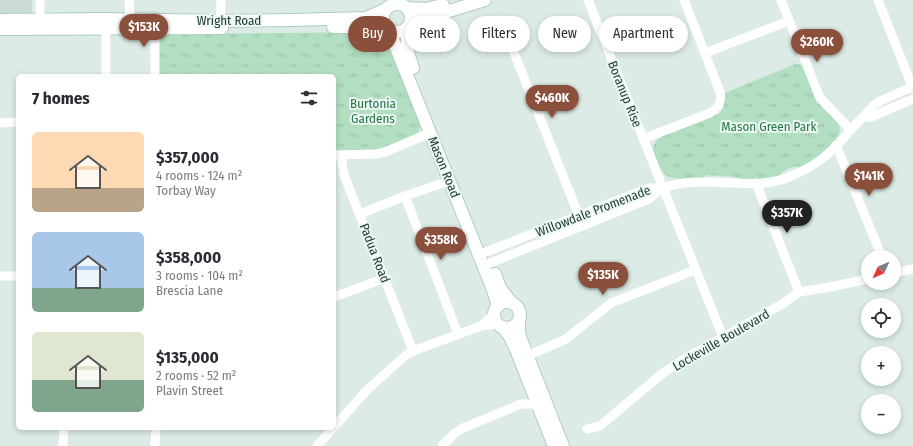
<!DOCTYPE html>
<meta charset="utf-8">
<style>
:root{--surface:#fff;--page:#f2f2f3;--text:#2b2b33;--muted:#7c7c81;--accent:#8a503c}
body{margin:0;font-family:"Fira Sans Condensed",sans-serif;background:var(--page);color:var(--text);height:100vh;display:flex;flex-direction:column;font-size:15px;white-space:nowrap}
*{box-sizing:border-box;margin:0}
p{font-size:13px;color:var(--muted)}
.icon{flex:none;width:22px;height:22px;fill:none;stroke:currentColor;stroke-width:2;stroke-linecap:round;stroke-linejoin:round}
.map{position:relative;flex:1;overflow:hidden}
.side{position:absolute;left:16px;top:74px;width:320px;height:356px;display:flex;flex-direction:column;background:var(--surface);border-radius:6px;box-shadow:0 2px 6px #0003}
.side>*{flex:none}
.hud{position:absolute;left:348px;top:16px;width:380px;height:36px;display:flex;gap:8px}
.needle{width:26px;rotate:225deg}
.tools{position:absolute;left:861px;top:250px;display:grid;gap:8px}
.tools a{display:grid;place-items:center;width:40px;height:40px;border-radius:50%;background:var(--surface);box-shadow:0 2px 6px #0003;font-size:20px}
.price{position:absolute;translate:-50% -34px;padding:0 9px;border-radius:14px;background:var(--accent);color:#fff;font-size:13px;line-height:26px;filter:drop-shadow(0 1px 2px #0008)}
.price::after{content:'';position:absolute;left:50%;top:24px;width:12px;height:9px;margin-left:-6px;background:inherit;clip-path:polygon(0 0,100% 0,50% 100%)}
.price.selected{background:#222;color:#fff}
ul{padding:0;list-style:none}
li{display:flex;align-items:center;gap:12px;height:100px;padding:0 16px}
li span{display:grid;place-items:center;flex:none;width:112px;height:80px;border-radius:6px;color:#555}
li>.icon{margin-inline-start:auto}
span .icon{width:48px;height:48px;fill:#fffc;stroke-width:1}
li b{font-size:17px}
h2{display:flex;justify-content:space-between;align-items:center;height:48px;padding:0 16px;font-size:17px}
.tag{padding:0 14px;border-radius:18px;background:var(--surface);box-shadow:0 2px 6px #0003;font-size:14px;line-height:36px}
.tag.selected{background:var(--accent);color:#fff}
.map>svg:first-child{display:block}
</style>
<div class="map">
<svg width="913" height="446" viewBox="0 0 913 446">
<defs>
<pattern id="park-tufts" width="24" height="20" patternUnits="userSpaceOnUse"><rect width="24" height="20" fill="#b2dfc1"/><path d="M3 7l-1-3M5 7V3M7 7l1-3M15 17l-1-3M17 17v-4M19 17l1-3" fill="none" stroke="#99c0a6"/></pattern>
</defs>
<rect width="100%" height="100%" fill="#dcebe5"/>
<!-- built -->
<polygon fill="#cbdbd4" points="0,0 32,0 32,16 0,17"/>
<!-- park -->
<g fill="url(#park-tufts)">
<polygon points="381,32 385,34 421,127 416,135 380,149 334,151 334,76 159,76 159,41 165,34"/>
<path d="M 795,64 L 803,65 C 809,78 814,93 821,105 C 825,112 834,116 838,123 C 848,140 814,160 802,167 C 795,165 784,169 780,175 L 766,179 L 740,179 L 737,177 L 707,175 L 703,178 C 694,178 677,180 669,177 C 662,175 652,155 653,148 C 654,143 658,139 662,136 L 720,113 L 724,106 L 725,93 Z"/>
</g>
<!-- building -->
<polygon fill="#b2c6be" stroke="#aec5bd" points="761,124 770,128 767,134 758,131"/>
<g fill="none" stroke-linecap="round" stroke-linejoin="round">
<!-- secondary casing -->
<g stroke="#afccc3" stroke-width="14">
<g id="secondary">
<circle cx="397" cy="18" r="14"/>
<polyline points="407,8 426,9 443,5"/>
<polyline points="0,20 106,19 220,21 291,20 366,18 384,10"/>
<polyline points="410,23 485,0"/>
<polyline points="333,27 386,27"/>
<polyline points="407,28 407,49 413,68"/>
<polyline points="0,29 222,28"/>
<polyline points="389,30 493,290 498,306"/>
<polyline points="495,274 500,288 511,302"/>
<circle cx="507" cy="315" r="13"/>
<polyline points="519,320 519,329 520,337 563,446"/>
<polyline points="503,327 510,337 517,352 554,446"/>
</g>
</g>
<!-- street -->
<g stroke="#fff" stroke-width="9">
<polyline points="40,0 40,25"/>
<polyline points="129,0 130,19"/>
<path d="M 588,0 L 663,188 C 704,173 750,193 789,177 C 801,172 814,166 824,157 C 838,146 849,131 862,118 C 867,114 869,109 874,105 C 886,97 900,92 913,87"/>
<polyline points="781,0 820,98 850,129"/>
<polyline points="878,0 913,88"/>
<polyline points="501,20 583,226"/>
<polyline points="220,27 221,0"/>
<polyline points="106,28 106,76"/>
<polyline points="705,53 789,21"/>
<polyline points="155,76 155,23"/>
<polyline points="864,117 871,117 913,99"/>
<polyline points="0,123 18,122"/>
<path d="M 643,139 L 710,113 C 719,108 722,102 720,92 L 684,0"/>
<polyline points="836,145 882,257"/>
<polyline points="334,155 376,154 385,152 430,133"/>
<polyline points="341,155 344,175 413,351"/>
<polyline points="756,183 799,292"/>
<polyline points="405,196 458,334"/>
<polyline points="360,214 405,196 449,181"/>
<polyline points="486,252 649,188 663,188 723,337"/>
<polyline points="490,263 649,199 656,193 660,188"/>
<polyline points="894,273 913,269"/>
<polyline points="0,276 18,276"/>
<polyline points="334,297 385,278"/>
<polyline points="481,326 494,314"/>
<polyline points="527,356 566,339 611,303 695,270"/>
<polyline points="334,427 367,390 406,355 413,351 481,326 498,324"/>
<polyline points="587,429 600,426 663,373 681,361 784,303 799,292 830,287 868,279"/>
<polyline points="63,446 64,428"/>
<polyline points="155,446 156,428"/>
<polyline points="317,446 333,428"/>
<polyline points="442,446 455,433 463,428 521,404 531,404 539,407"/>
</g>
<!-- secondary -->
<use href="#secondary" stroke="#fff" stroke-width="12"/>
</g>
<g text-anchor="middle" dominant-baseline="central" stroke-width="4" stroke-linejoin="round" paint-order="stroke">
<!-- street labels -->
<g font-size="13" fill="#1d3b35" stroke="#edf7f3">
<text x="229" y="20">Wright Road</text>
<text transform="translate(625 94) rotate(68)">Boranup Rise</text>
<text transform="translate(444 167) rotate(68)">Mason Road</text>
<text transform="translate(593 211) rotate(-21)">Willowdale Promenade</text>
<text transform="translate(375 253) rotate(69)">Padua Road</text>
<text transform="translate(721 340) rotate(-30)">Lockeville Boulevard</text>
</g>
<!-- park labels -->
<g font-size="13" fill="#237648" stroke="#edf7f3">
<text x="373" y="103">Burtonia<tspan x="373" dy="15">Gardens</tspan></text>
<text x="769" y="126">Mason Green Park</text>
</g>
</g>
</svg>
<div class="tools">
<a><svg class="needle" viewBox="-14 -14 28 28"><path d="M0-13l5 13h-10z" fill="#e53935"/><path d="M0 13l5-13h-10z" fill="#7c7c81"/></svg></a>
<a><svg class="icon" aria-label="locate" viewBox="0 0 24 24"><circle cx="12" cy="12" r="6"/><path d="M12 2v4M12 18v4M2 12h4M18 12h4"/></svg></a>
<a>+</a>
<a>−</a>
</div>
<b class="price" style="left:144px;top:48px">$153K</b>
<b class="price" style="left:817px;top:63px">$260K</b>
<b class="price" style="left:552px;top:119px">$460K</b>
<b class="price" style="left:869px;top:197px">$141K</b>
<b class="price selected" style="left:787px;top:234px">$357K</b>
<b class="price" style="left:441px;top:261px">$358K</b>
<b class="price" style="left:603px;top:296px">$135K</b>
<div class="hud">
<a class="tag selected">Buy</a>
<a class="tag">Rent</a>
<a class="tag">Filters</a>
<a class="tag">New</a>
<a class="tag">Apartment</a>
</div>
<section class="side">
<h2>7 homes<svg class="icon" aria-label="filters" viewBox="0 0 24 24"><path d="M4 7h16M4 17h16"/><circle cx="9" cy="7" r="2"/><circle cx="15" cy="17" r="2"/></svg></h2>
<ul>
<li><span style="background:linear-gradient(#ffd9b3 70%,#b9a48a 0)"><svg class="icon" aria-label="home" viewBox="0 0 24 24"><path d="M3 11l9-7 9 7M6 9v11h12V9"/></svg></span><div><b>$357,000</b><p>4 rooms · 124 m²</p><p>Torbay Way</p></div></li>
<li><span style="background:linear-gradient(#a9c7e8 70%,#7fa58c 0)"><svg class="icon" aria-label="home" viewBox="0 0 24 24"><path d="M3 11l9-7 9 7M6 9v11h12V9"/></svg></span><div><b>$358,000</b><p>3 rooms · 104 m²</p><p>Brescia Lane</p></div></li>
<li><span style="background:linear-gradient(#dfe7d0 60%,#7fa58c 0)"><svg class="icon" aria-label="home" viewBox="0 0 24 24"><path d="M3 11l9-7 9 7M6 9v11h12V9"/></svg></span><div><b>$135,000</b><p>2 rooms · 52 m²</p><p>Plavin Street</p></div></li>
</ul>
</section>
</div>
